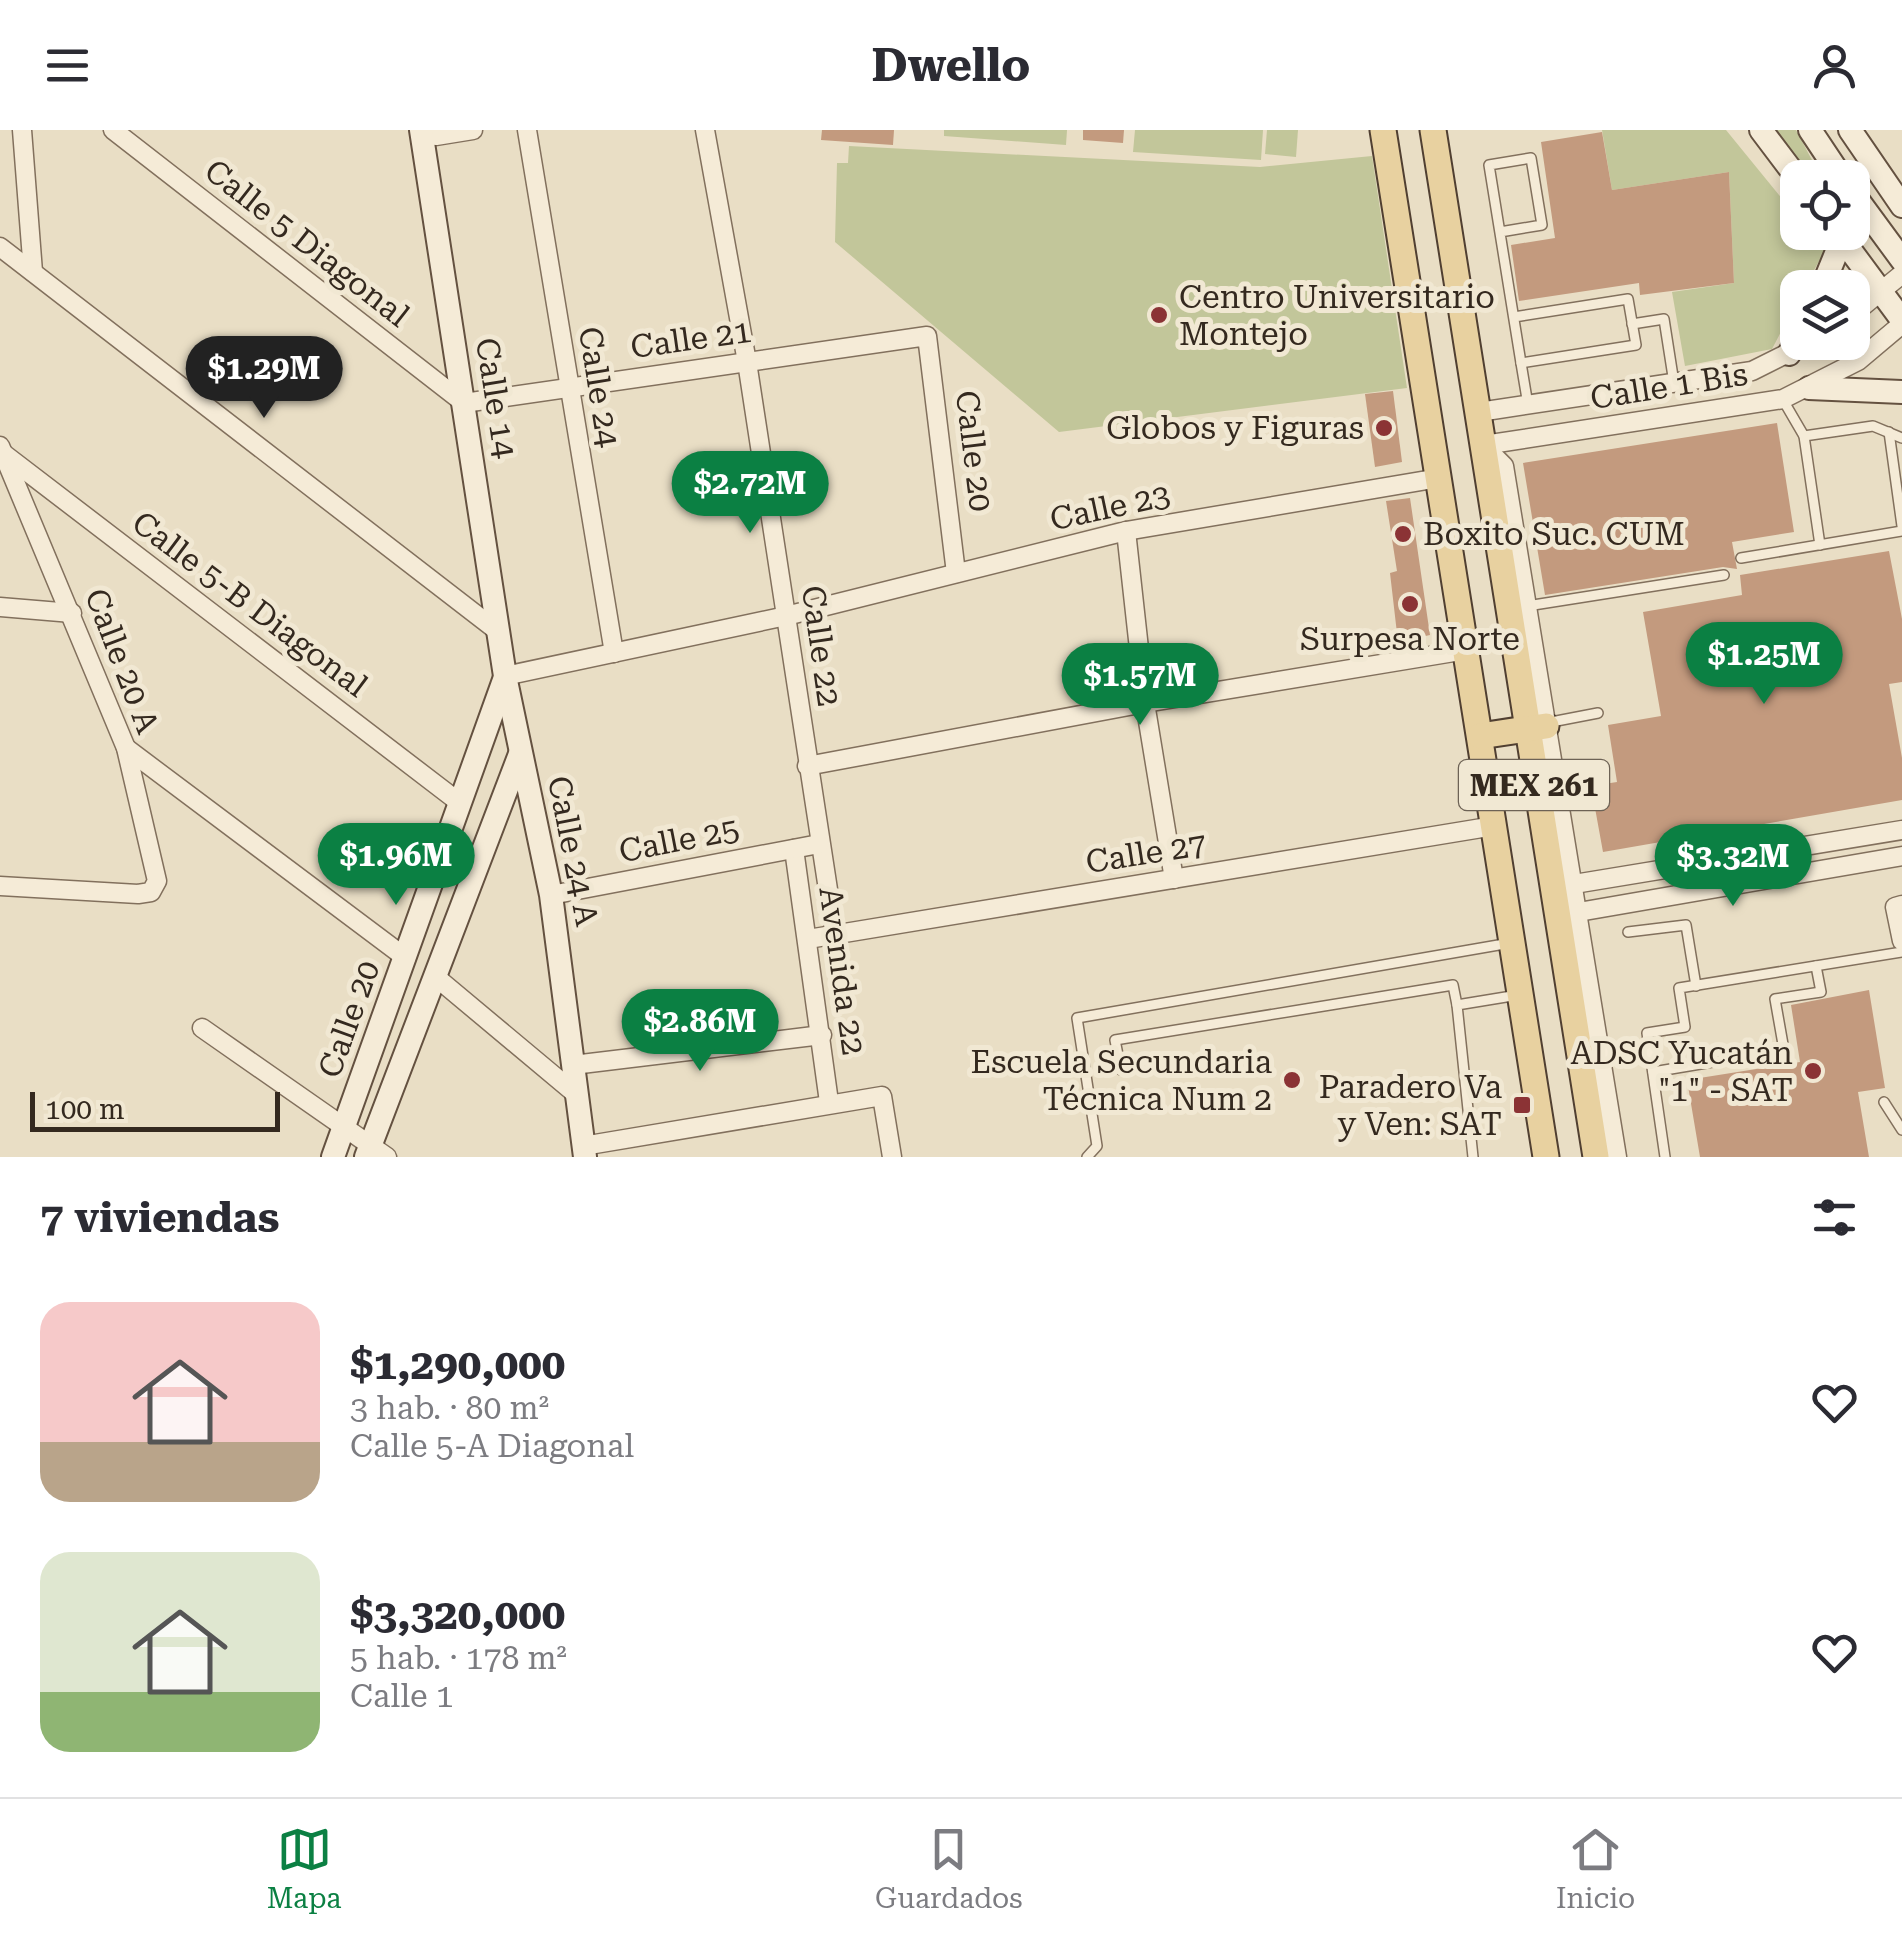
<!DOCTYPE html>
<html lang="es">
<meta charset="utf-8">
<style>
:root{--surface:#fff;--page:#f2f2f3;--text:#2b2b33;--muted:#7c7c81;--line:#e1e1e2;--accent:#0b8043}
body{margin:0;font-family:"Roboto Serif",serif;background:var(--page);color:var(--text);height:100vh;display:flex;flex-direction:column;font-size:38px;white-space:nowrap}
*{box-sizing:border-box;margin:0}
p{font-size:32px;color:var(--muted)}
.icon{flex:none;width:55px;height:55px;fill:none;stroke:currentColor;stroke-width:2;stroke-linecap:round;stroke-linejoin:round}
.map{position:relative;height:1027px;overflow:hidden}
.side{display:flex;flex-direction:column;background:var(--surface);flex:1}
.side>*{flex:none}
.controls{position:absolute;left:1780px;top:30px;display:grid;gap:20px}
.controls a{display:grid;place-items:center;width:90px;height:90px;border-radius:20px;background:var(--surface);box-shadow:0 5px 15px #0003;font-size:50px}
.scale{position:absolute;left:30px;bottom:25px;width:250px;box-sizing:border-box;padding-left:10px;border:5px solid #34291f;border-top:0;font-size:28px;line-height:35px;white-space:nowrap;color:#34291f;-webkit-text-stroke:8px #f1e8d3;paint-order:stroke}
.price{position:absolute;translate:-50% -85px;padding:0 22px;border-radius:35px;background:var(--accent);color:#fff;font-size:32px;line-height:65px;filter:drop-shadow(0 2px 5px #0008)}
.price::after{content:'';position:absolute;left:50%;top:60px;width:30px;height:22px;margin-left:-15px;background:inherit;clip-path:polygon(0 0,100% 0,50% 100%)}
.price.on{background:#222;color:#fff}
ul{padding:0;list-style:none}
li{display:flex;align-items:center;gap:30px;height:250px;padding:0 40px}
li span{display:grid;place-items:center;flex:none;width:280px;height:200px;border-radius:30px;color:#555}
li>.icon{margin-inline-start:auto}
span .icon{width:120px;height:120px;fill:#fffc;stroke-width:1}
li b{font-size:42px}
h2{display:flex;justify-content:space-between;align-items:center;height:120px;padding:0 40px;font-size:42px}
header{display:flex;justify-content:space-between;align-items:center;height:130px;padding:0 40px;background:var(--surface);font-size:45px;font-weight:700}
.menu{display:flex;justify-content:space-around;align-items:center;height:140px;border-top:2px solid var(--line);background:var(--surface);font-size:28px;color:var(--muted)}
.menu a{display:grid;justify-items:center;gap:5px}
.menu .on{color:var(--accent)}
.map>svg:first-child{display:block}
</style>
<header><svg class="icon" aria-label="menu" viewBox="0 0 24 24"><path d="M4 6h16M4 12h16M4 18h16"/></svg>Dwello<svg class="icon" aria-label="person" viewBox="0 0 24 24"><circle cx="12" cy="8" r="4"/><path d="M4 21q1-7 8-7t8 7"/></svg></header>
<div class="map">
<svg width="1902" height="1027" viewBox="0 0 1902 1027">
<rect width="100%" height="100%" fill="#e9dec5"/>
<!-- green -->
<g fill="#c2c69a">
<polygon points="944,0 1067,0 1066,15 944,6"/>
<polygon points="1135,0 1263,0 1261,30 1133,22"/>
<polygon points="1267,0 1298,0 1296,27 1265,24"/>
<polygon points="1602,0 1726,0 1797,87 1798,102 1810,103 1825,120 1805,157 1798,158 1797,171 1772,219 1685,236 1672,162 1734,153 1729,42 1612,60"/>
<polygon points="1774,0 1796,0 1821,47 1810,47"/>
<polygon points="849,16 1260,37 1372,26 1407,258 1059,302 835,112 837,33 848,33"/>
</g>
<!-- building -->
<g fill="#c39a7e">
<polygon points="822,0 894,0 893,15 821,10"/>
<polygon points="1083,0 1124,0 1123,13 1083,10"/>
<polygon points="1602,2 1612,60 1729,42 1734,153 1640,165 1639,153 1519,171 1511,115 1555,108 1541,12"/>
<polygon points="1393,261 1402,332 1375,337 1365,264"/>
<polygon points="1777,293 1794,402 1732,412 1737,439 1723,437 1545,465 1523,333"/>
<polygon points="1410,368 1430,505 1398,512 1390,443 1397,441 1386,371"/>
<polygon points="1889,421 1902,489 1902,552 1889,554 1902,628 1902,670 1603,722 1591,656 1617,652 1608,595 1661,586 1643,482 1742,465 1740,445"/>
<polygon points="1869,860 1885,958 1858,962 1869,1027 1700,1027 1687,950 1800,932 1791,875"/>
</g>
<g fill="none" stroke-linecap="round" stroke-linejoin="round">
<!-- lane casing -->
<g stroke="#82705d" stroke-width="12">
<g id="lane">
<path d="M 1500,102 L 1542,95 L 1531,28 L 1489,35 C 1500,101 1510,167 1521,233 L 1636,215 L 1628,169 L 1514,187"/>
<polyline points="1632,194 1664,189 1674,253"/>
<polyline points="1521,233 1528,275"/>
<polyline points="1783,270 1804,306 1820,415"/>
<polyline points="1889,302 1902,396"/>
<polyline points="1804,306 1873,296 1902,308"/>
<polyline points="1741,428 1902,401"/>
<polyline points="1527,476 1724,445"/>
<polyline points="1546,593 1598,583"/>
<polyline points="1628,802 1686,795 1696,856"/>
<polyline points="1121,940 1115,910 1453,855 1457,875"/>
<polyline points="1653,942 1784,920 1775,869 1821,862 1816,836"/>
<polyline points="1884,972 1902,1000"/>
<polyline points="1087,1027 1097,1016 1077,888 1510,813"/>
<polyline points="1473,1027 1457,875 1518,865"/>
<polyline points="1665,1027 1647,903 1685,897 1679,858 1902,822"/>
</g>
</g>
<!-- street casing -->
<g stroke="#82705d" stroke-width="21">
<g id="street">
<polyline points="22,0 33,142"/>
<polyline points="113,0 464,273 927,206 956,443"/>
<polyline points="427,0 436,6 473,0"/>
<polyline points="527,0 614,523"/>
<polyline points="705,0 747,232 835,805"/>
<polyline points="0,117 500,503"/>
<polyline points="1852,185 1902,144"/>
<polyline points="1479,282 1752,241 1810,212"/>
<polyline points="1484,315 1783,269 1858,231 1902,194"/>
<polyline points="0,316 126,618 157,751 151,762 138,764 0,756"/>
<polyline points="1484,316 1504,336 1617,1027"/>
<polyline points="4,324 460,673"/>
<polyline points="1126,401 1145,573 1174,749"/>
<polyline points="0,477 72,483"/>
<polyline points="505,546 786,486 1126,401 1439,348"/>
<polyline points="126,618 406,828"/>
<polyline points="807,636 1145,573 1466,520"/>
<polyline points="794,719 829,972"/>
<polyline points="1562,756 1902,700"/>
<polyline points="551,765 819,714"/>
<polyline points="1902,775 1895,777 1902,811"/>
<polyline points="1567,784 1902,726"/>
<polyline points="808,809 1494,696"/>
<polyline points="437,848 577,965"/>
<polyline points="202,898 387,1027"/>
<polyline points="573,935 822,905"/>
<polyline points="583,1016 882,966 892,1027"/>
</g>
</g>
<!-- secondary casing -->
<g stroke="#645140" stroke-width="26">
<g id="secondary">
<polyline points="421,0 505,546 551,765 585,1027"/>
<polyline points="1761,0 1798,49"/>
<polyline points="1810,0 1842,48"/>
<polyline points="1850,0 1902,76"/>
<polyline points="1852,62 1902,130"/>
<polyline points="1837,102 1902,190"/>
<polyline points="1822,158 1842,109"/>
<polyline points="1789,224 1798,208"/>
<polyline points="1809,258 1902,262"/>
<polyline points="333,1027 504,550"/>
<polyline points="366,1027 520,624"/>
</g>
</g>
<!-- primary casing -->
<g stroke="#503f31" stroke-width="29">
<g id="primary">
<polyline points="1383,0 1546,1027"/>
<polyline points="1433,0 1596,1027"/>
<polyline points="1480,606 1546,596"/>
</g>
</g>
<!-- lane -->
<use href="#lane" stroke="#f5ebd7" stroke-width="9"/>
<!-- street -->
<use href="#street" stroke="#f5ebd7" stroke-width="18"/>
<!-- secondary -->
<use href="#secondary" stroke="#f5ebd7" stroke-width="22"/>
<!-- primary -->
<use href="#primary" stroke="#e8d1a0" stroke-width="25"/>
</g>
<!-- markers -->
<g fill="#8b3335" stroke="#f1e8d3" stroke-width="4">
<circle cx="1159" cy="185" r="10"/>
<circle cx="1384" cy="298" r="10"/>
<circle cx="1403" cy="404" r="10"/>
<circle cx="1410" cy="474" r="10"/>
<circle cx="1813" cy="941" r="10"/>
<circle cx="1292" cy="950" r="10"/>
<rect x="1512" y="965" width="20" height="20" rx="5"/>
</g>
<g text-anchor="middle" dominant-baseline="central" stroke-width="10" stroke-linejoin="round" paint-order="stroke">
<!-- shield labels -->
<rect fill="#f1e8d3" stroke="#6d6255" stroke-width="2.5" x="1459" y="630" width="150" height="50" rx="8"/>
<g font-size="30" font-weight="bold" fill="#34291f">
<text x="1534" y="655">MEX 261</text>
</g>
<!-- street labels -->
<g font-size="32" fill="#34291f" stroke="#f1e8d3">
<text transform="translate(307 113) rotate(38)">Calle 5 Diagonal</text>
<text transform="translate(691 209) rotate(-8)">Calle 21</text>
<text transform="translate(1669 256) rotate(-9)">Calle 1 Bis</text>
<text transform="translate(599 257) rotate(81)">Calle 24</text>
<text transform="translate(496 268) rotate(81)">Calle 14</text>
<text transform="translate(974 321) rotate(83)">Calle 20</text>
<text transform="translate(1110 377) rotate(-12)">Calle 23</text>
<text transform="translate(250 474) rotate(37)">Calle 5-B Diagonal</text>
<text transform="translate(821 516) rotate(82)">Calle 22</text>
<text transform="translate(122 531) rotate(69)">Calle 20 A</text>
<text transform="translate(679 710) rotate(-11)">Calle 25</text>
<text transform="translate(573 721) rotate(79)">Calle 24 A</text>
<text transform="translate(1146 723) rotate(-9)">Calle 27</text>
<text transform="translate(842 841) rotate(82)">Avenida 22</text>
<text transform="translate(349 889) rotate(-70)">Calle 20</text>
</g>
<!-- poi labels -->
<g font-size="32" fill="#34291f" stroke="#f1e8d3" text-anchor="end">
<text x="1179" y="167" text-anchor="start">Centro Universitario<tspan x="1179" dy="37">Montejo</tspan></text>
<text x="1364" y="298">Globos y Figuras</text>
<text x="1423" y="404" text-anchor="start">Boxito Suc. CUM</text>
<text x="1410" y="509" text-anchor="middle">Surpesa Norte</text>
<text x="1793" y="923">ADSC Yucatán<tspan x="1793" dy="37">"1" - SAT</tspan></text>
<text x="1272" y="932">Escuela Secundaria<tspan x="1272" dy="37">Técnica Num 2</tspan></text>
<text x="1502" y="957">Paradero Va<tspan x="1502" dy="37">y Ven: SAT</tspan></text>
</g>
</g>
</svg>
<div class="controls">
<a><svg class="icon" aria-label="locate" viewBox="0 0 24 24"><circle cx="12" cy="12" r="6"/><path d="M12 2v4M12 18v4M2 12h4M18 12h4"/></svg></a>
<a><svg class="icon" aria-label="layers" viewBox="0 0 24 24"><path d="M12 4l9 5-9 5-9-5zM3 14l9 5 9-5"/></svg></a>
</div>
<div class="scale">100 m</div>
<b class="price on" style="left:264px;top:291px">$1.29M</b>
<b class="price" style="left:750px;top:406px">$2.72M</b>
<b class="price" style="left:1764px;top:577px">$1.25M</b>
<b class="price" style="left:1140px;top:598px">$1.57M</b>
<b class="price" style="left:396px;top:778px">$1.96M</b>
<b class="price" style="left:1733px;top:779px">$3.32M</b>
<b class="price" style="left:700px;top:944px">$2.86M</b>
</div>
<section class="side">
<h2>7 viviendas<svg class="icon" aria-label="filters" viewBox="0 0 24 24"><path d="M4 7h16M4 17h16"/><circle cx="9" cy="7" r="2"/><circle cx="15" cy="17" r="2"/></svg></h2>
<ul>
<li><span style="background:linear-gradient(#f6c9c9 70%,#b9a48a 0)"><svg class="icon" aria-label="home" viewBox="0 0 24 24"><path d="M3 11l9-7 9 7M6 9v11h12V9"/></svg></span><div><b>$1,290,000</b><p>3 hab. · 80 m²</p><p>Calle 5-A Diagonal</p></div><svg class="icon" aria-label="heart" viewBox="0 0 24 24"><path d="M12 20l-8-8c-3-5 5-10 8-4 3-6 11-1 8 4z"/></svg></li>
<li><span style="background:linear-gradient(#dfe7d0 70%,#8fb573 0)"><svg class="icon" aria-label="home" viewBox="0 0 24 24"><path d="M3 11l9-7 9 7M6 9v11h12V9"/></svg></span><div><b>$3,320,000</b><p>5 hab. · 178 m²</p><p>Calle 1</p></div><svg class="icon" aria-label="heart" viewBox="0 0 24 24"><path d="M12 20l-8-8c-3-5 5-10 8-4 3-6 11-1 8 4z"/></svg></li>
</ul>
</section>
<nav class="menu">
<a class="on"><svg class="icon" aria-label="map" viewBox="0 0 24 24"><path d="M3 6l6-2 6 2 6-2v14l-6 2-6-2-6 2zM9 4v14M15 6v14"/></svg>Mapa</a>
<a><svg class="icon" aria-label="saved" viewBox="0 0 24 24"><path d="M7 4h10v16l-5-4-5 4z"/></svg>Guardados</a>
<a><svg class="icon" aria-label="home" viewBox="0 0 24 24"><path d="M3 11l9-7 9 7M6 9v11h12V9"/></svg>Inicio</a>
</nav>
